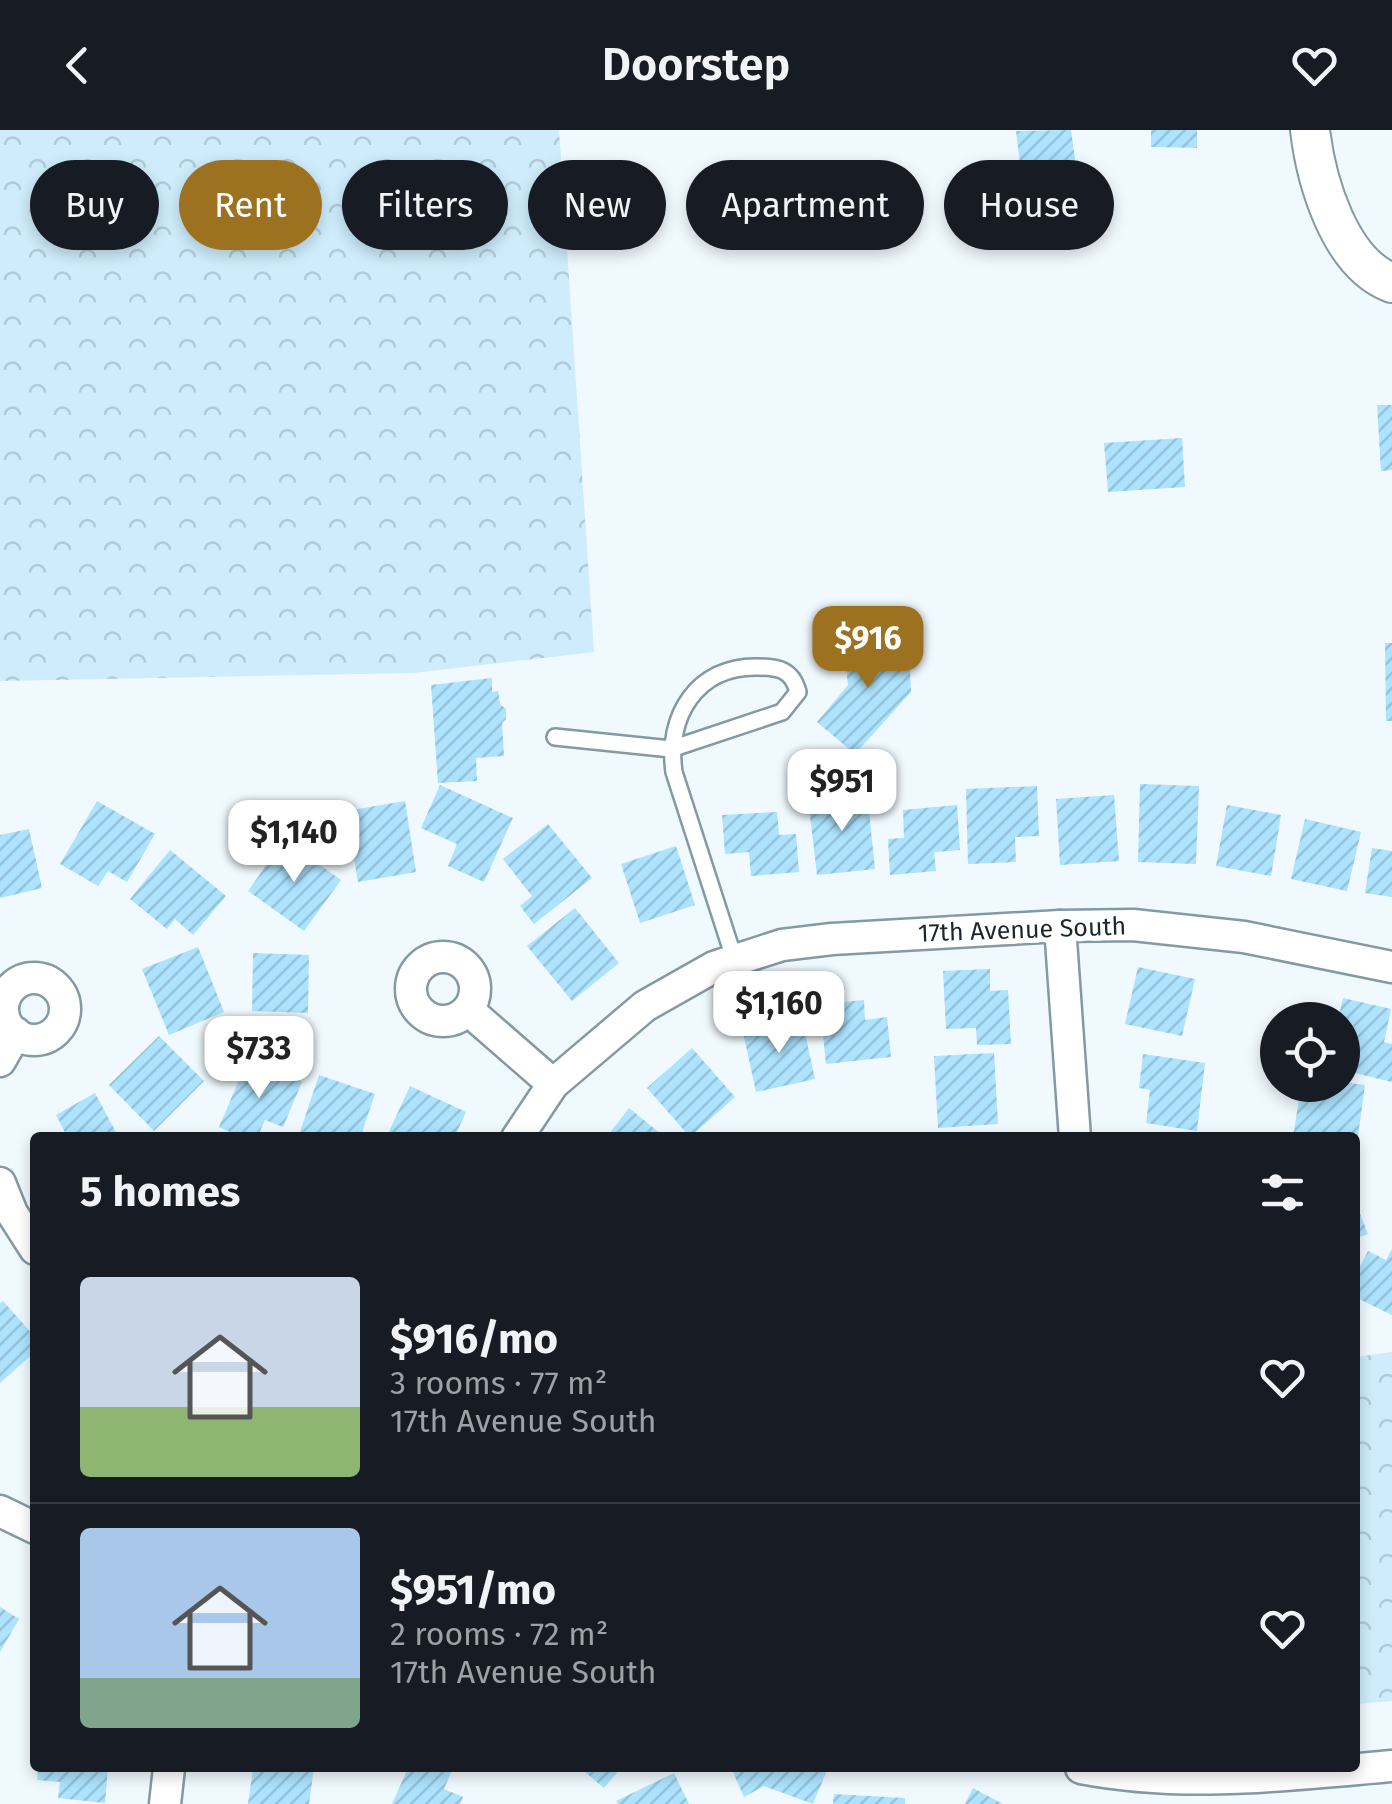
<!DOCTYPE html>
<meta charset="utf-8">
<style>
:root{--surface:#171b24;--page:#242831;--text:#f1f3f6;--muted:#9ea1a6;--line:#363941;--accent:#9c7220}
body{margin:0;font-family:"Fira Sans",sans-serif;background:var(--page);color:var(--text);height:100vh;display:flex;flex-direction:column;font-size:38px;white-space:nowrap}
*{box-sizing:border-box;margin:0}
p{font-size:32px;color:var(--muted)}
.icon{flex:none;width:55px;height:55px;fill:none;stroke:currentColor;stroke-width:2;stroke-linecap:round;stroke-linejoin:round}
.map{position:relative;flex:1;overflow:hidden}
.details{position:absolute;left:30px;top:1002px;width:1330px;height:640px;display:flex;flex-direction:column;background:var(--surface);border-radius:10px;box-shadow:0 5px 15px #0003}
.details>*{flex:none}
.hud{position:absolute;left:30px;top:30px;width:1332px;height:90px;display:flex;gap:20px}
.controls{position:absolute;left:1260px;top:872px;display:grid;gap:20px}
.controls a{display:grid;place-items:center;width:100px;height:100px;border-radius:50%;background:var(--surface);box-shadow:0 5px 15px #0003;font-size:50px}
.price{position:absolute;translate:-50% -85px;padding:0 22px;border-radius:20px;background:#fff;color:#222;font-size:32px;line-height:65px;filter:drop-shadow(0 2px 5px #0008)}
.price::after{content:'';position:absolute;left:50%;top:60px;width:30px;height:22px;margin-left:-15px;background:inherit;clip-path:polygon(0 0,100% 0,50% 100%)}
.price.selected{background:var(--accent);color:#fff}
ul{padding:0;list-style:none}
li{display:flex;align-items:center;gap:30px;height:250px;padding:0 50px}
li+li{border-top:2px solid var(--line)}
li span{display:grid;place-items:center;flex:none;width:280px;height:200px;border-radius:10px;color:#555}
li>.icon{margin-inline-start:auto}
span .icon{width:120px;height:120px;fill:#fffc;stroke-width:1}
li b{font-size:42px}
h2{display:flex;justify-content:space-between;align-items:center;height:120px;padding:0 50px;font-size:42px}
.chip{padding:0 35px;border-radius:45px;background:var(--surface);box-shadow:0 5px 15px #0003;font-size:35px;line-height:90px}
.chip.selected{background:var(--accent);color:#fff}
header{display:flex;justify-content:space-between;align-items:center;height:130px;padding:0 50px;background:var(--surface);font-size:45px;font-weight:600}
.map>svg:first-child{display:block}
</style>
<header><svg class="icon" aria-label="back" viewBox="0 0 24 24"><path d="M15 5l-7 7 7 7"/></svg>Doorstep<svg class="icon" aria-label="heart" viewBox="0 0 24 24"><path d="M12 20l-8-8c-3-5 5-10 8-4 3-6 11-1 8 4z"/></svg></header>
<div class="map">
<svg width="1392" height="1674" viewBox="0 0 1392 1674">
<defs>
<pattern id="forest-crowns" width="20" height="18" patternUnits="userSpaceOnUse" patternTransform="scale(2.5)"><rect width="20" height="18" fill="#ceecfb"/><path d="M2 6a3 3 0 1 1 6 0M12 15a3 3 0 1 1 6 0" fill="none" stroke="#b0cad7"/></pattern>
<pattern id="building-hatch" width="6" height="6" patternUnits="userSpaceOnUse" patternTransform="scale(2.5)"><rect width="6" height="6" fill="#ade3fe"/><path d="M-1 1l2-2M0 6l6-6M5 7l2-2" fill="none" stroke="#94c3da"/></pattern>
</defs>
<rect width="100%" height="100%" fill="#f0f9fe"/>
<!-- forest -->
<g fill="url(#forest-crowns)">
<polygon points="0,0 559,0 594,522 413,543 0,551"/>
<polygon points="1392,1222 1392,1571 1355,1574 1355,1227"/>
</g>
<!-- building -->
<g fill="url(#building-hatch)">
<polygon points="1071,0 1076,36 1021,42 1016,1"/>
<polygon points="1151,0 1197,0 1197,18 1151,17"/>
<polygon points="1377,275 1392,275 1392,340 1381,341"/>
<polygon points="1182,308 1185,357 1108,362 1104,313"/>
<polygon points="888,506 889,522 909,521 911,562 855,624 817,592 848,555 843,509"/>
<polygon points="1385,513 1392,513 1392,591 1386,591"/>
<polygon points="492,548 492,562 498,561 500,574 506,579 506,589 502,593 504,626 476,628 477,651 438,653 431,555"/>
<polygon points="1140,654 1199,656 1196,734 1138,732"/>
<polygon points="440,655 513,688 484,752 448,736 457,714 421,698"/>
<polygon points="1037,656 1039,706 1015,707 1016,732 968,734 966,659"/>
<polygon points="867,663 875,739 817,745 808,669"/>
<polygon points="1114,665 1119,731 1060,735 1056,669"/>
<polygon points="97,671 155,704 127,752 108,741 98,756 60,734"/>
<polygon points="405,671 416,742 358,752 346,681"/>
<polygon points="957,675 960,720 934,722 936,741 890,745 888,709 904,708 903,680"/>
<polygon points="1227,675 1281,685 1271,746 1216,736"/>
<polygon points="777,682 779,705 796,704 799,742 751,746 749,722 725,724 722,685"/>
<polygon points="1305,689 1361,702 1347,761 1291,749"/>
<polygon points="548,694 592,748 534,794 520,776 532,766 503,729"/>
<polygon points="29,699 42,758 0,768 0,705"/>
<polygon points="284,710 341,750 304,801 248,761"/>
<polygon points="676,716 695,775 640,793 621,734"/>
<polygon points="1372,718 1392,721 1392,767 1365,763"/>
<polygon points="170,720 226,766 193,805 175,789 167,799 130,769"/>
<polygon points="575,778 619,833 572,871 527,816"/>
<polygon points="198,817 224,882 169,905 142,839"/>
<polygon points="253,823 309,825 308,883 252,881"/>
<polygon points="1138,837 1195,849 1182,906 1125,894"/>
<polygon points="990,839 990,861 1008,860 1011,914 977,915 976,898 946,899 943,841"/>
<polygon points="1343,868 1391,879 1384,912 1392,914 1392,952 1342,940 1342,890 1338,890"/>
<polygon points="864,870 865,890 887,887 891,927 826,934 820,874"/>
<polygon points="802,889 815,949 756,962 743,902"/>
<polygon points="159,906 204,951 154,1001 109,955"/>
<polygon points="692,918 735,967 690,1007 647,958"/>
<polygon points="994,923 998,994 938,998 934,926"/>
<polygon points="1143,924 1205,933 1197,1001 1146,993 1150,960 1139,958"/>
<polygon points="248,929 302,952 283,997 265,990 257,1008 243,1008 219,997"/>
<polygon points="319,945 375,964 360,1008 298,1008"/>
<polygon points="1342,952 1365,955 1358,1006 1336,1002 1335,1008 1293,1008 1301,955 1342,955"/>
<polygon points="410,956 466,982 454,1008 386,1008"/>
<polygon points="95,963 119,1008 68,1008 56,985"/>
<polygon points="629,978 666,1008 606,1008"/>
<polygon points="1355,1070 1368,1104 1355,1109"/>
<polygon points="1392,1119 1392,1185 1355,1167 1355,1146 1368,1121 1386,1130"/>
<polygon points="3,1171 35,1207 35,1222 0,1253 0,1173"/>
<polygon points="0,1477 19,1489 0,1522"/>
<polygon points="38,1638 108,1638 105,1673 58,1668 60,1652 37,1650"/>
<polygon points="253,1638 314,1638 309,1674 248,1674"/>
<polygon points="408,1638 453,1638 444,1659 463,1667 460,1674 392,1674"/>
<polygon points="580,1638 621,1638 604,1658"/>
<polygon points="731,1638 828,1638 813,1674 764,1656 744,1667"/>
<polygon points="674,1643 689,1674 618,1674 616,1671"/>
<polygon points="973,1658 1003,1674 965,1674"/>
<polygon points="834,1664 905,1668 905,1674 833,1674"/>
</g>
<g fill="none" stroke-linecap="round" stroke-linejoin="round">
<!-- service casing -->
<g stroke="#8399a4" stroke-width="20">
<path id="service" d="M 555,607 L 671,619 L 782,582 L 798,562 C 792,539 778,537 757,537 C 697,536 666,586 674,642 L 734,828"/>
</g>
<!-- minor casing -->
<g stroke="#8399a4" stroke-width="35">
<g id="minor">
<polyline points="1060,796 1075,1008"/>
<circle cx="443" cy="859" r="32"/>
<circle cx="34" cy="879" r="31"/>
<polyline points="468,880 553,954"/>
<polyline points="0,931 16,903"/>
<polyline points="517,1008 553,954 645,876 714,837 782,815 832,809 1060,796 1133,795 1244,807 1392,837"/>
<polyline points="0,1053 12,1083 35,1119"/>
<polyline points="0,1381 35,1398"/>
<path d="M 1081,1638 C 1183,1658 1289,1645 1392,1636"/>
<polyline points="165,1674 169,1638"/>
</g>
</g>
<!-- tertiary casing -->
<g stroke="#8399a4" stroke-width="42">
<path id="tertiary" d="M 1310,0 C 1316,50 1339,133 1392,153"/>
</g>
<!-- service -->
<use href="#service" stroke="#fff" stroke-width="15"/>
<!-- minor -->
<use href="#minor" stroke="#fff" stroke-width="30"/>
<!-- tertiary -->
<use href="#tertiary" stroke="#fff" stroke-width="38"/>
</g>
<g text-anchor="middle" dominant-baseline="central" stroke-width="10" stroke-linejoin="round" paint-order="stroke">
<!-- street labels -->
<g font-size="25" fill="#1d262a" stroke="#fff">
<text transform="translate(1022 800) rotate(-2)">17th Avenue South</text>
</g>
</g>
</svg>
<div class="controls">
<a><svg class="icon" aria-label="locate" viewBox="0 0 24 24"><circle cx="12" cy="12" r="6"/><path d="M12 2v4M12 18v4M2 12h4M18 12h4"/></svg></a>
</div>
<b class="price selected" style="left:868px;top:561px">$916</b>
<b class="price" style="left:842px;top:704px">$951</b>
<b class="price" style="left:294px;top:755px">$1,140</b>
<b class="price" style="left:779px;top:926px">$1,160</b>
<b class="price" style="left:259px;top:971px">$733</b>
<div class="hud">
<a class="chip">Buy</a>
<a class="chip selected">Rent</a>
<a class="chip">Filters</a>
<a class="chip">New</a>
<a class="chip">Apartment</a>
<a class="chip">House</a>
</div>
<section class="details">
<h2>5 homes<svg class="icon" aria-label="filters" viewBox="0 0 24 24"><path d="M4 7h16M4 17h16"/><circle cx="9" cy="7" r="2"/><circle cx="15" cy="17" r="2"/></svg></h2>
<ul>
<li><span style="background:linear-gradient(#c9d6e8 65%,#8fb573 0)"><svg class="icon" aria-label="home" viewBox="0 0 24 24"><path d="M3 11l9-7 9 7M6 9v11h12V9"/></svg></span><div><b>$916/mo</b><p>3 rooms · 77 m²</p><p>17th Avenue South</p></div><svg class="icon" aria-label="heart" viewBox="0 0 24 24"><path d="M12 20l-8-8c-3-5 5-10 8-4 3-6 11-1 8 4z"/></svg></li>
<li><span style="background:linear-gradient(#a9c7e8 75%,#7fa58c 0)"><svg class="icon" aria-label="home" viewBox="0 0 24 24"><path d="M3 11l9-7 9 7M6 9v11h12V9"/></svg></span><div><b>$951/mo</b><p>2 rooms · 72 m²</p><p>17th Avenue South</p></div><svg class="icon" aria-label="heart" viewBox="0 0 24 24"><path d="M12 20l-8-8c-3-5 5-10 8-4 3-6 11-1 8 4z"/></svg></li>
</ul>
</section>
</div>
